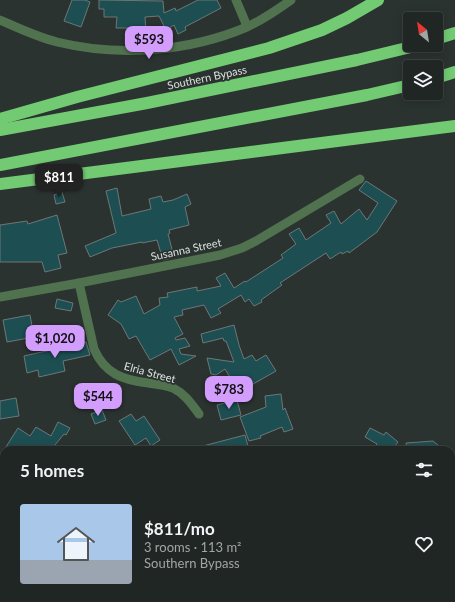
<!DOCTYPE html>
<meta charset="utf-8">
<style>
:root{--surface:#202624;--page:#2d3231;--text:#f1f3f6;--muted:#a2a5a6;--line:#3d4341;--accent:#d29dfd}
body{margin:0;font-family:Lato,sans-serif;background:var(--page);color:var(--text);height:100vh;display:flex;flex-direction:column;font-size:15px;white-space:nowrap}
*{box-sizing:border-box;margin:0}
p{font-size:13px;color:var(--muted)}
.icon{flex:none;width:22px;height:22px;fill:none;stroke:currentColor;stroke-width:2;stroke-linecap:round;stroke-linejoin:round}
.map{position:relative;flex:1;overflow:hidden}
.sheet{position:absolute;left:0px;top:446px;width:455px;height:156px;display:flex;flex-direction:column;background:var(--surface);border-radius:12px 12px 0 0;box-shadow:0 2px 10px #0003,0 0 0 1px var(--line)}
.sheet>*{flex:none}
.needle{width:26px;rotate:330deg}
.buttons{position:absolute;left:403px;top:12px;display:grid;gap:8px}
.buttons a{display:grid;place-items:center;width:40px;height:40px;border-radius:4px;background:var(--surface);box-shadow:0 2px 10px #0003,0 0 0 1px var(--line);font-size:20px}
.price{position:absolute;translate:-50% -34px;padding:0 9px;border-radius:8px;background:var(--accent);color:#111;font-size:13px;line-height:26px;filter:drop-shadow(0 1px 2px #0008)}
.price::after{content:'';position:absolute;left:50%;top:24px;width:12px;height:9px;margin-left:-6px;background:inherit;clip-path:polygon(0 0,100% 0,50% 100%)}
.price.active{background:#222;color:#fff}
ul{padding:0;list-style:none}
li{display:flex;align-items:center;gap:12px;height:100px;padding:0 20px}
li+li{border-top:1px solid var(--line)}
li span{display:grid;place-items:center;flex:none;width:112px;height:80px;border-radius:4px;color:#555}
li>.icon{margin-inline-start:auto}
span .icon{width:48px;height:48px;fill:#fffc;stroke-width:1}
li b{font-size:17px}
h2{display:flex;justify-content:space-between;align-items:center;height:48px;padding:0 20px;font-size:17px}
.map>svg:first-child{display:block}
</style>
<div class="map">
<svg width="455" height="602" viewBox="0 0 455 602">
<rect width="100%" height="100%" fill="#2b3330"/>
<!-- building -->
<g fill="#1d4f52" stroke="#6d7777">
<polygon points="72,0 85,0 90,2 81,27 64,21"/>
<polygon points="99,0 163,1 164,13 175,8 176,11 198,0 217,0 221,8 185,27 186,30 178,34 174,25 166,30 159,16 145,17 146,31 154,38 137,40 135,28 116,28 117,17 104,17 104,9 99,9"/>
<polygon points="366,181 397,201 377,232 349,253 348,251 342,254 341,252 330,259 326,253 280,283 282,285 261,300 262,302 254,306 249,299 245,302 241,295 218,309 221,313 211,318 204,305 182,310 183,315 174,317 183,334 175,338 176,340 185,338 190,346 179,349 181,354 196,356 179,365 171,349 150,360 136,336 129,339 121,324 108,315 118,300 121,302 136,296 144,314 160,305 159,298 168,297 167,293 197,287 197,291 221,286 216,278 225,273 234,288 245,281 246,282 283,258 281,255 296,244 289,234 299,228 306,240 331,223 326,215 334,211 341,224 359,209 367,220 378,203 359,190"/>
<polygon points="117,188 122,216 151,209 149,199 161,196 163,202 173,200 187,194 191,204 185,207 189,225 169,230 170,233 168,234 174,257 163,260 157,240 142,243 142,242 112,248 90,257 85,246 116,233 106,191"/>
<polygon points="62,192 65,202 56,204 54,195"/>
<polygon points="57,215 67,253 58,255 61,268 45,272 42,262 0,262 0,225 27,221 28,224"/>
<polygon points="57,299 73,303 71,311 55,308"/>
<polygon points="30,315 34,337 7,342 3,320"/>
<polygon points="234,325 239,345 244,359 252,355 256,361 266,355 276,371 239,392 225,369 216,375 211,374 207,358 234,362 226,341 224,341 223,338 203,343 201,334"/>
<polygon points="86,342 90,355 63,361 65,371 39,377 38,370 27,373 24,356"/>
<polygon points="281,394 283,410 285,408 293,429 284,432 282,427 260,436 261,438 249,441 240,417 266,407 265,396"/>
<polygon points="16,398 19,416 0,419 0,401"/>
<polygon points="237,400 241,415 221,420 217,405"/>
<polygon points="102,410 106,420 95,424 91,414"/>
<polygon points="131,414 136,421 144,416 160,440 151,446 146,438 135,445 119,421"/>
<polygon points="58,422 70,428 66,435 64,434 51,450 4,450 18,428 30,436 36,427 51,436"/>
<polygon points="370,428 384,435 386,432 398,442 392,450 372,450 377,444 365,437"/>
<polygon points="245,435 249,450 200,450 199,447"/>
<polygon points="433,441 444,450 407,450 406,443"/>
</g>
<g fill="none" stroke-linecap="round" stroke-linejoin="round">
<!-- street -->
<g stroke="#50724f" stroke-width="9">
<polyline points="236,0 247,26"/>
<path d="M 0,20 C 18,28 37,37 57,42 C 118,57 188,52 247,27 C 262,20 277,10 291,0"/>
<path d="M 79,283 L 94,349 C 105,374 123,380 148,383 C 156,384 165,385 173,388 C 185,394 191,403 199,414"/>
<polyline points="0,297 79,283 220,255 242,248 256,241 360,179"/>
<polyline points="0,469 4,471"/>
<polyline points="451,514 455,516"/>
<polyline points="271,602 285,598"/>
</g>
<!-- highway -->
<g stroke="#72ca73" stroke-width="12">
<polyline points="436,39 455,33"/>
<polyline points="436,78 455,72"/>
<polyline points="0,119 77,97 269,48 322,30 347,18 378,0"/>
<polyline points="0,130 147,103 357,60 419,45"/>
<polyline points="0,165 367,95 410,85"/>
<polyline points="0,184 455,126"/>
</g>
</g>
<g text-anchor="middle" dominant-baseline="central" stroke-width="3.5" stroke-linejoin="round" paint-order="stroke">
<!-- street labels -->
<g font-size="11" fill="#dce1df" stroke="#2b3330">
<text transform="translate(207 77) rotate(-12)">Southern Bypass</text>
<text transform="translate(186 249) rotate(-12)">Susanna Street</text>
<text transform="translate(150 372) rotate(15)">Elria Street</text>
</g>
</g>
</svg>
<div class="buttons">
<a><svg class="needle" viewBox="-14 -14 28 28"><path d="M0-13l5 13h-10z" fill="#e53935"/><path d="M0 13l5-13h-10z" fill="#a2a5a6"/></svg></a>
<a><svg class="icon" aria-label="layers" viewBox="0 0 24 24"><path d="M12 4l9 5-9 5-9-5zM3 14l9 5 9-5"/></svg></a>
</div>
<b class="price" style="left:149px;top:60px">$593</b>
<b class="price active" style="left:59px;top:198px">$811</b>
<b class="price" style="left:55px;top:359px">$1,020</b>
<b class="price" style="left:229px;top:410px">$783</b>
<b class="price" style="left:98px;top:417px">$544</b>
<section class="sheet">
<h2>5 homes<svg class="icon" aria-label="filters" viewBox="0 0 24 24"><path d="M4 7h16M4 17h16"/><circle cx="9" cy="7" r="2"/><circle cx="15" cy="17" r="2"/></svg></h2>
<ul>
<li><span style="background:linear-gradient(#a9c7e8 70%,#9aa5b1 0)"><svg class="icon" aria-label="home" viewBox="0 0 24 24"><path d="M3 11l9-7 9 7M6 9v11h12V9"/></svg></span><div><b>$811/mo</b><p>3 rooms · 113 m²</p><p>Southern Bypass</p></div><svg class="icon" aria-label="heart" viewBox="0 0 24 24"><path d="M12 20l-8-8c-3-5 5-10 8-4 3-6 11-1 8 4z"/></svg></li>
</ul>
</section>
</div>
